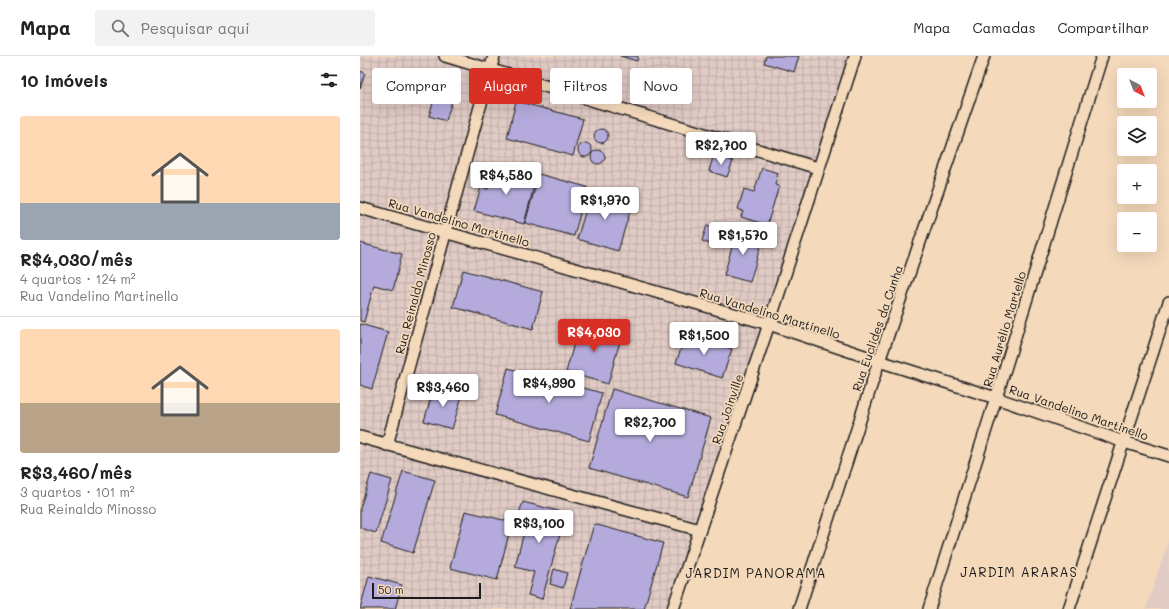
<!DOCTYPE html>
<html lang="pt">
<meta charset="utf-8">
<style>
:root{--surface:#fff;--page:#f2f2f2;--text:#222;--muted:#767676;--line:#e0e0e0;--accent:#d93025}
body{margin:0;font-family:Mali,sans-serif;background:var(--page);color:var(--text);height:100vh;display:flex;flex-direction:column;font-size:15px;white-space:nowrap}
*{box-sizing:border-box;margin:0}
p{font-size:13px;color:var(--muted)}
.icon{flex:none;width:22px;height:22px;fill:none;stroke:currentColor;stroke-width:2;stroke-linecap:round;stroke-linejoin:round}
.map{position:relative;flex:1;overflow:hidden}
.drawer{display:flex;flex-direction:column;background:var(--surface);width:360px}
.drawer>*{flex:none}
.top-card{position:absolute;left:12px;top:12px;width:380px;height:36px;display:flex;gap:8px}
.needle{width:26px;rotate:138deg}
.fabs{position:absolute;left:757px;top:12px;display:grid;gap:8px}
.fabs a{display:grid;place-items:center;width:40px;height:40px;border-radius:4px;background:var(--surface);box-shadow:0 4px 16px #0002;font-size:20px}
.scale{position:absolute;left:12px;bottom:10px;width:109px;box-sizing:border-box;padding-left:4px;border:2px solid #1c1c1c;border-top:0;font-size:11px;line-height:14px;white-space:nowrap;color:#1c1c1c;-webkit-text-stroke:3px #f4d9bb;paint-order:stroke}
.price{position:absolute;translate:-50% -34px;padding:0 9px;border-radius:4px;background:#fff;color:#222;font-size:13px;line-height:26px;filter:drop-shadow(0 1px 2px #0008)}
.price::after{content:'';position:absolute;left:50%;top:24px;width:12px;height:9px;margin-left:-6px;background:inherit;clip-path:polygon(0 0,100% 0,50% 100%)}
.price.current{background:var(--accent);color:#fff}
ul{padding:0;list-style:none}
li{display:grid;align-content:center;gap:8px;height:212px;padding:0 20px}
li+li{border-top:1px solid var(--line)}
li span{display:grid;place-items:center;height:124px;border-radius:4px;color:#555}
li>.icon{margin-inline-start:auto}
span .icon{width:72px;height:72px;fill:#fffc;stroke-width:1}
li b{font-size:17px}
h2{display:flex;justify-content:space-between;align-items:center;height:48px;padding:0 20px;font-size:17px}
.tag{padding:0 14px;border-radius:4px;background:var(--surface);box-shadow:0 4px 16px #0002;font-size:14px;line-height:36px}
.tag.current{background:var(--accent);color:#fff}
header{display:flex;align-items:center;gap:24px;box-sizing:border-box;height:56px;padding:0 20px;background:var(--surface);border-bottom:1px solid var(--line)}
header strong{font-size:19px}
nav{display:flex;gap:22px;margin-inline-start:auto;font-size:14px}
.search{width:280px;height:36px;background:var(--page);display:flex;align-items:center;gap:10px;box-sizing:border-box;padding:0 14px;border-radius:4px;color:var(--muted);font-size:15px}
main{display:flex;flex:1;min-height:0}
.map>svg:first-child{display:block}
</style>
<header>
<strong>Mapa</strong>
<div class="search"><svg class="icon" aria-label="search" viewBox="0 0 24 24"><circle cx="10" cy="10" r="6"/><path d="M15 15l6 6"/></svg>Pesquisar aqui</div>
<nav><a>Mapa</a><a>Camadas</a><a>Compartilhar</a></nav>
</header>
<main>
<section class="drawer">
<h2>10 imóveis<svg class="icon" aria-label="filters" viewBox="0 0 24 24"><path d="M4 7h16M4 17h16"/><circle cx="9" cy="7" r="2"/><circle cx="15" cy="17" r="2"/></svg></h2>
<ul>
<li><span style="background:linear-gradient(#ffd9b3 70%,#9aa5b1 0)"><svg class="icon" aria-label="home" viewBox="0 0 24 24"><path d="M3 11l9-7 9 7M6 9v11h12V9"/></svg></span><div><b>R$4,030/mês</b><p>4 quartos · 124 m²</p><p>Rua Vandelino Martinello</p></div></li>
<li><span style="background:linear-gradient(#ffd9b3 60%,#b9a48a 0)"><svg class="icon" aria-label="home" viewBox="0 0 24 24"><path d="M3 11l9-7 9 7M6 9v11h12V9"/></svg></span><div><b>R$3,460/mês</b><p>3 quartos · 101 m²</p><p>Rua Reinaldo Minosso</p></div></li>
</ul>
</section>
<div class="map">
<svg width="809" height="553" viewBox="0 0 809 553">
<defs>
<pattern id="industrial-grid" width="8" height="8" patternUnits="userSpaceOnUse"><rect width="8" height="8" fill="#e1cbc5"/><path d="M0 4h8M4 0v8" fill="none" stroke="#c0aea9"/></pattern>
</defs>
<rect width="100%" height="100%" fill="#f4d9bb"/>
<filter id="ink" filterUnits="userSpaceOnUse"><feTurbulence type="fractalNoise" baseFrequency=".025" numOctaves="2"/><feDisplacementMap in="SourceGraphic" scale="8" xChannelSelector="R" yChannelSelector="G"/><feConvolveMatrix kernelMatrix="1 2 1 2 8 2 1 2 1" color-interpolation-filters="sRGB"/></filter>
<g filter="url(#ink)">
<!-- built -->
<polygon fill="#e1cbc5" points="809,483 809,553 786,553"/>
<!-- industrial -->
<polygon fill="url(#industrial-grid)" points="0,0 493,0 307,553 0,553"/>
<!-- building -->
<g fill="#b4abdc" stroke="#1c1c1c">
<polygon points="260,0 278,0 277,5"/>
<polygon points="406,0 439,0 434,16 404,7"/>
<polygon points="0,15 5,17 0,33"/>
<polygon points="80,23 97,28 86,65 69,60"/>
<polygon points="156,45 223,63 213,100 147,82"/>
<circle cx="241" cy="80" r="7"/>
<circle cx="225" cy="94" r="7"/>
<circle cx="238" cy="101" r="7"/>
<polygon points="354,98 373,105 367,121 349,115"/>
<polygon points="134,111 176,123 164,168 114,155 121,131 128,133"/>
<polygon points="402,112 418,117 415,129 419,130 407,169 381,161 383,155 378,153 384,133 394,136"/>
<polygon points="179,118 227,131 214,180 165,167"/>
<polygon points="231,137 257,145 258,140 273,145 258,195 217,183"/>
<polygon points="347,169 373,178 369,188 355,183 353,189 342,185"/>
<polygon points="377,173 403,181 390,226 364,219"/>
<polygon points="0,187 42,198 33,234 14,229 4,266 0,265"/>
<polygon points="103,214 183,236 173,273 93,251"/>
<polygon points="220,266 262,278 248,328 206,316"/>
<polygon points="0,268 28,276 12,333 0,329"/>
<polygon points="326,278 372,293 362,322 316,307"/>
<polygon points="148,312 242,337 229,385 135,359"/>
<polygon points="74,332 102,340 92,373 64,365"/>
<polygon points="252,333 351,362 328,441 229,412"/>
<polygon points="43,415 75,424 53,497 21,487"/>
<polygon points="11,418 32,424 16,477 0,472 0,452"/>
<polygon points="163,446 206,457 182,543 168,539 174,516 155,511 168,460 159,457"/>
<polygon points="105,455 152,466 137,524 90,512"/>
<polygon points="234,468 303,487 284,553 210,553"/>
<polygon points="194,513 207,517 203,532 190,528"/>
<polygon points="9,520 42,529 35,553 0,553"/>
</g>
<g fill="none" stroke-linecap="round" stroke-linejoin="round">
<!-- minor casing -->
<g stroke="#1c1c1c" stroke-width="14">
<g id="minor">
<polyline points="85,0 458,112"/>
<polyline points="0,152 409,268 519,305 636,342 764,386 809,400"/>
<polyline points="0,381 340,474"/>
<polyline points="27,389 134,0"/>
<polyline points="313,553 409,268 495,0"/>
<polyline points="439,553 519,305 624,0"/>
<polyline points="569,553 636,342 742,0"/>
<polyline points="709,553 809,246"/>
</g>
</g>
<!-- minor -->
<use href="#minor" stroke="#f4d9bb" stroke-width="11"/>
</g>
</g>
<g text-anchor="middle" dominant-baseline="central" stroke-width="3.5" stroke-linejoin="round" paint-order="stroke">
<!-- street labels -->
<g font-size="12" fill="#1c1c1c" stroke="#f4d9bb">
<text transform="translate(99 166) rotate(16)">Rua Vandelino Martinello</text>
<text transform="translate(55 237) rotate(-75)">Rua Reinaldo Minosso</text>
<text transform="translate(410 257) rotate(17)">Rua Vandelino Martinello</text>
<text transform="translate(517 272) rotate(-71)">Rua Euclides da Cunha</text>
<text transform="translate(644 273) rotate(-73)">Rua Aurélio Martello</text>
<text transform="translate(367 353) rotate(-71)">Rua Joinville</text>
<text transform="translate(719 356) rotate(19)">Rua Vandelino Martinello</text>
</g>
<!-- neighbourhood labels -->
<g font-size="13" letter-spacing="1" fill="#1c1c1c" stroke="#f4d9bb">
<text x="659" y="515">JARDIM ARARAS</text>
<text x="396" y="516">JARDIM PANORAMA</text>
</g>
</g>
</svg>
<div class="fabs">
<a><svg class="needle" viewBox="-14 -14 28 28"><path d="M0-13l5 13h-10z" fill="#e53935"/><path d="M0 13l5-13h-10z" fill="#767676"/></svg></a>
<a><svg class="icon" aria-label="layers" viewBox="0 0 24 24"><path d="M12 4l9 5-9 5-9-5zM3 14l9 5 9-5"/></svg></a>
<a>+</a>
<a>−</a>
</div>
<div class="scale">50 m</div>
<b class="price" style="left:361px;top:110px">R$2,700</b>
<b class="price" style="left:146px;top:140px">R$4,580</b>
<b class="price" style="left:245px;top:165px">R$1,970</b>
<b class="price" style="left:383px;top:200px">R$1,570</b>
<b class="price current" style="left:234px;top:297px">R$4,030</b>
<b class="price" style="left:344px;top:300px">R$1,500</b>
<b class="price" style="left:189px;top:348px">R$4,990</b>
<b class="price" style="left:83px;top:352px">R$3,460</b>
<b class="price" style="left:290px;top:387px">R$2,700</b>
<b class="price" style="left:179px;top:488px">R$3,100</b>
<div class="top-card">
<a class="tag">Comprar</a>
<a class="tag current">Alugar</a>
<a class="tag">Filtros</a>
<a class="tag">Novo</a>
</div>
</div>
</main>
